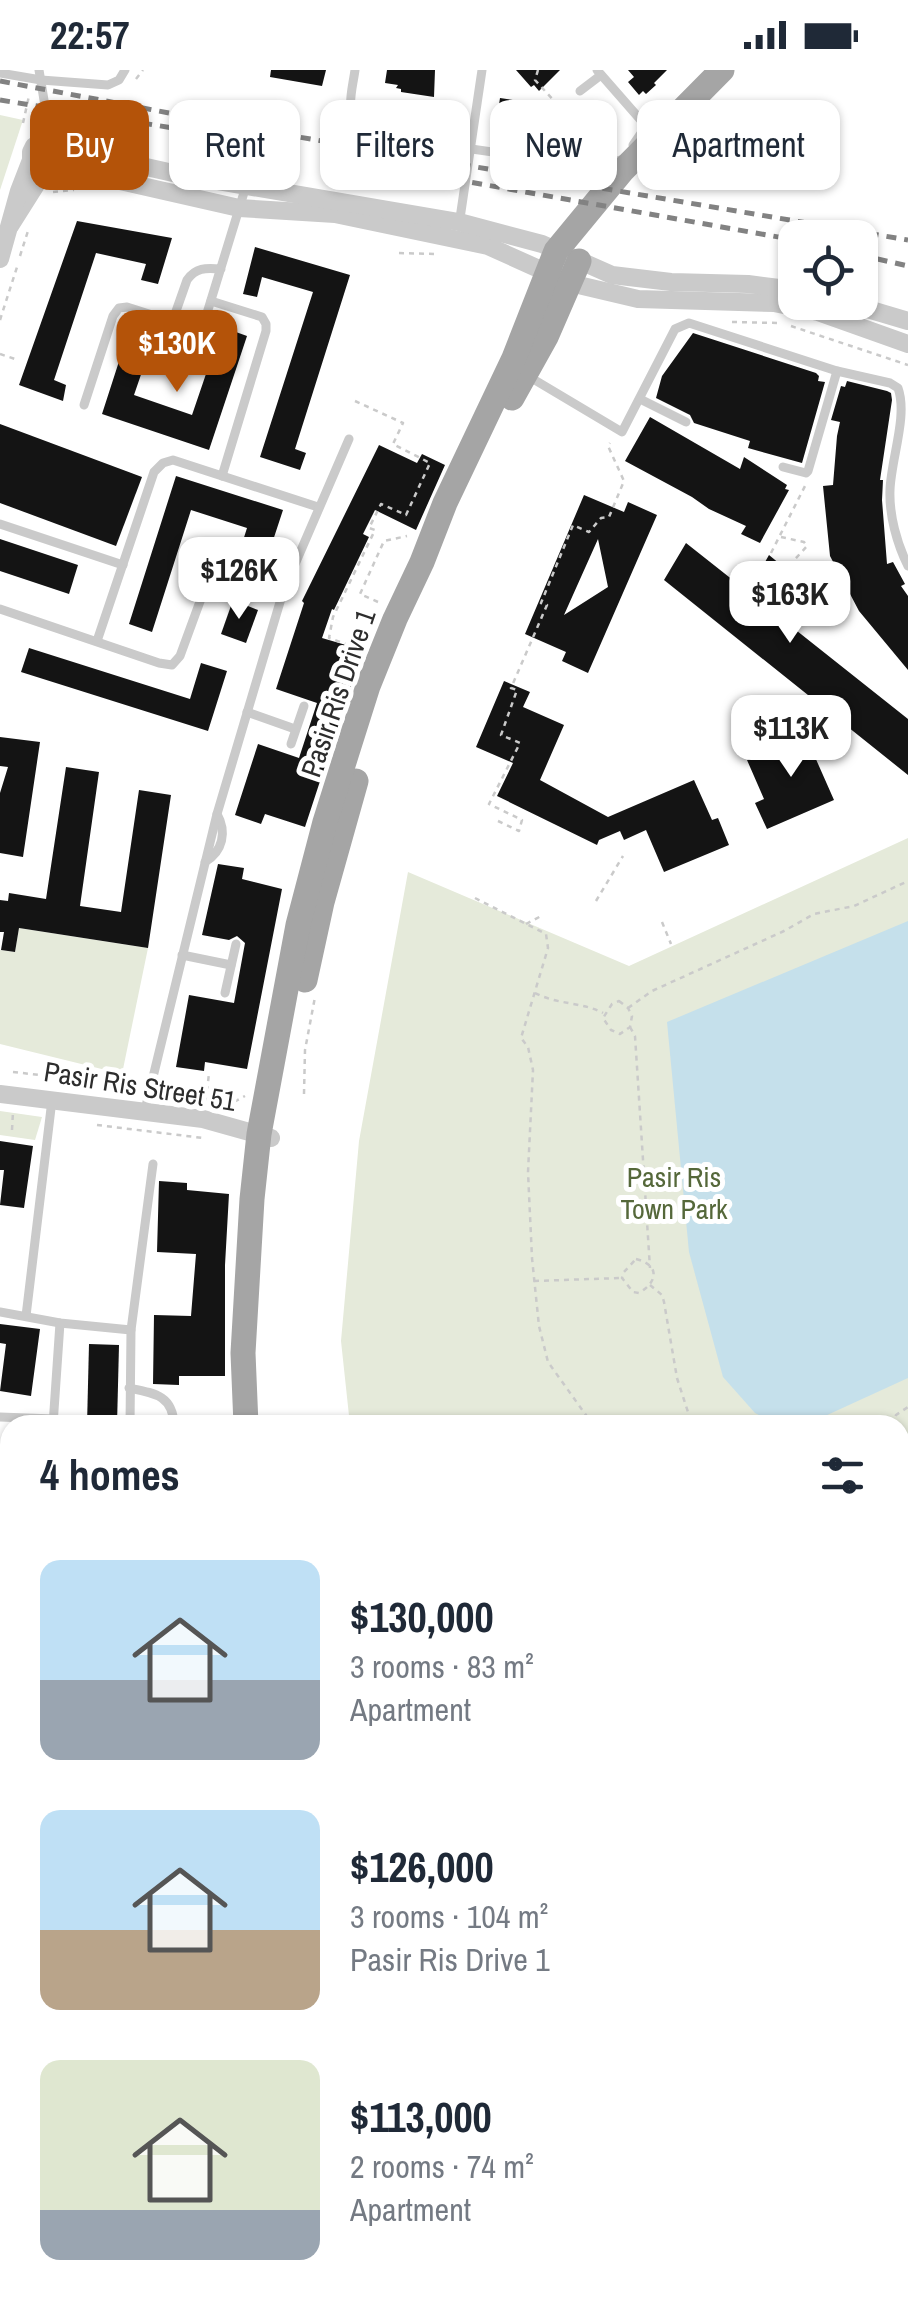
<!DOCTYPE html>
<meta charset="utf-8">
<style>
:root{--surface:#fff;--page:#f6f6f7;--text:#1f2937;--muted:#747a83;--accent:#b45309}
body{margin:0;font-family:"Archivo Narrow",sans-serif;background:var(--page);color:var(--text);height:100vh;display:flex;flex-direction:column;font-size:38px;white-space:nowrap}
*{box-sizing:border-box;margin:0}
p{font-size:32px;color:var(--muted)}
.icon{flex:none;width:55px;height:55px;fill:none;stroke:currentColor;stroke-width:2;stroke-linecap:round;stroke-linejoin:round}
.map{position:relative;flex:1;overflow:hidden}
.side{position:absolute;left:0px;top:1345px;width:910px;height:890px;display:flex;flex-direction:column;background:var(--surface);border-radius:30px 30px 0 0;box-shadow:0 2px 8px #0004}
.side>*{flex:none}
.banner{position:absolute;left:30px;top:30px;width:850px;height:90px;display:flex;gap:20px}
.fabs{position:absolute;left:778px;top:150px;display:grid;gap:20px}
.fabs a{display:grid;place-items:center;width:100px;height:100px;border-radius:20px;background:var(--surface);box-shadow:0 2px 8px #0004;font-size:50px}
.price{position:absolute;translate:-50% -85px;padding:0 22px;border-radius:20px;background:#fff;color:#222;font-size:32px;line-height:65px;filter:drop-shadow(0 2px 5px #0008)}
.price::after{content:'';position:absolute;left:50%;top:60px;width:30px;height:22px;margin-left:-15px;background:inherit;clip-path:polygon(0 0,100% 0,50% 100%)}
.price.selected{background:var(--accent);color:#fff}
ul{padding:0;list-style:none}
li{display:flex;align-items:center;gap:30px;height:250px;padding:0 40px}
li span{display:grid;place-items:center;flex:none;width:280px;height:200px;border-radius:20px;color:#555}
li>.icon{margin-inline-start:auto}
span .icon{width:120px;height:120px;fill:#fffc;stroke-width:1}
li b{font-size:42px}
h2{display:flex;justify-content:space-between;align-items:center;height:120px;padding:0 40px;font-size:42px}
.chip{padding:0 35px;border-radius:20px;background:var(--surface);box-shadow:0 2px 8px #0004;font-size:35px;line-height:90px}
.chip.selected{background:var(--accent);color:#fff}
.status{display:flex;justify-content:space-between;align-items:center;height:70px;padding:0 50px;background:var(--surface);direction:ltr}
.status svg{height:28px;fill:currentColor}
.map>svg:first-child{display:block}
</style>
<div class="status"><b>22:57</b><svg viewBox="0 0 49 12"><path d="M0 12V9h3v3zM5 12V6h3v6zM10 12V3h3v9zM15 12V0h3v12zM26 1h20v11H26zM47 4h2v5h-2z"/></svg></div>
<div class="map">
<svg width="908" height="2235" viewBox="0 0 908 2235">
<rect width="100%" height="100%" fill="#fff"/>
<!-- green -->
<g fill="#e5eada">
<polygon points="0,45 23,50 0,120"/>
<polygon points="908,768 908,1532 900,1535 900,1355 350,1355 341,1271 359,1071 408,802 629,896"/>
<polygon points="19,858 148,878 122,1004 0,974 0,880 15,882"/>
<polygon points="0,1041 42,1047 35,1070 0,1065"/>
</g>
<!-- water -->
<g fill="#c5e0eb">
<polygon points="908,851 908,1308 825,1346 779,1355 755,1343 723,1307 689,1182 667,952"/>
<polygon points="908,1532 908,1613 900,1616 900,1535"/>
<polygon points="10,1646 10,1720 0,1720 0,1646"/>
</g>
<!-- building -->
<g fill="#141414" fill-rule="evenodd">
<polygon points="271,0 326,0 322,16 270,7"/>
<polygon points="387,0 435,0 434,27 401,22 401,19 396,18 398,15 385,13"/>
<polygon points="516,0 560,0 539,21 534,15 531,17"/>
<polygon points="628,0 667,0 654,13 656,15 646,24 643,21 639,25 628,12 634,7"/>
<polygon points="500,28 519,31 516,50 556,57 557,47 606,57 602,81 547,73 546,76 494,67"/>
<polygon points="77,151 172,168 158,214 141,210 146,194 96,183 54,310 66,315 63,331 19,315"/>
<polygon points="255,177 350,205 295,379 306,383 300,400 260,387 313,222 262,207 257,227 243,224"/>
<polygon points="222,257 247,266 209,380 102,344 123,279 147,287 134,325 192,345"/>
<polygon points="693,263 816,303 819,306 818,311 825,312 802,393 748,378 750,371 694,353 690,345 656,328 662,306"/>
<polygon points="847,311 887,321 891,323 892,330 880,410 883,410 882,430 887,494 893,492 905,514 901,516 908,526 908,600 859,541 830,486 823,416 833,415 837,366 840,352 831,350 841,316 845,317"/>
<polygon points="650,347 740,399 744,387 787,415 785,419 789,420 760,473 741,464 746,456 709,439 692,427 625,391"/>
<polygon points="0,354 142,407 116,476 0,433"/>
<polygon points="379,375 417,393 422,384 445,395 416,460 375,440 363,464 369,467 334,540 332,539 322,568 363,580 305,757 265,744 261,754 235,745 258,674 299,688 317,633 276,619 304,533 302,531"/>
<polygon points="176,406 283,440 260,510 233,502 247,458 191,440 152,562 129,554"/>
<path d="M 584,425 L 624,442 L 628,432 L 657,445 L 588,603 L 562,591 L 566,582 L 525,564 ZM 598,469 L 608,517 L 564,545 Z"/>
<polygon points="0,469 78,495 69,524 0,501"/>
<polygon points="686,473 748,522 769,485 809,518 787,553 908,649 908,705 664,510"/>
<polygon points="233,530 258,540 246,573 221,564"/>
<polygon points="29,578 190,629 201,593 227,601 208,661 21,602"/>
<polygon points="504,611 530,622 523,637 564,655 540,710 608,747 694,710 712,750 718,748 729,775 664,802 646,760 624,770 620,761 599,770 597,775 497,726 513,693 476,677"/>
<polygon points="814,662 828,673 824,683 815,687 834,730 767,759 755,733 764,729 747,690"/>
<polygon points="0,667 40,672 23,787 0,783 0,723 8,697 0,696"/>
<polygon points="66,697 99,702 80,836 121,842 139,720 171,725 148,878 19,858 15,882 1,880 4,862 0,862 0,830 8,831 9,823 46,829"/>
<polygon points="218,794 244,798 242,809 282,819 247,999 205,992 204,1001 176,997 189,925 234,933 245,873 237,866 229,870 202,865"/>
<polygon points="0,1071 33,1076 24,1138 0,1135 4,1100 0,1100"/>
<polygon points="159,1111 187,1113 187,1120 229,1124 225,1195 225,1306 179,1306 179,1315 153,1314 154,1245 191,1246 196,1184 157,1182"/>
<polygon points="0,1254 40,1259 31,1326 0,1321 6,1274 0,1273"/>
<polygon points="89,1274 119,1275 117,1355 87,1355"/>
</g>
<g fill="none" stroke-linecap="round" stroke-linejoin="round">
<!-- path -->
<g stroke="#cacaca" stroke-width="2.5" stroke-dasharray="5 5" stroke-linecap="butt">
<polyline points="538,0 535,10 556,33 549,74"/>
<polyline points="136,9 143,0"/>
<polyline points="23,53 29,26"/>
<polyline points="109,68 114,41"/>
<polyline points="123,70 127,44"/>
<polyline points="53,122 74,120"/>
<polyline points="399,183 438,184"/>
<polyline points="20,186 28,161"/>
<polyline points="0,250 18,194"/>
<polyline points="732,252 779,253"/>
<polyline points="791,256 908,295"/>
<polyline points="0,284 15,289"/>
<polyline points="355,331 403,353 393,374 430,393 406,445 381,434 369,458 375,460 333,547 329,568 360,579"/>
<polyline points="781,467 804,472 807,476 788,497"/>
<polyline points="771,483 806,414"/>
<polyline points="378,532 360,524 384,471 407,466"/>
<polyline points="498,751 519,761 522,750 489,734 520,673 501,665 517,620 511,618 547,535 541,533 573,455 589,462 601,448 609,447 624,411 608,376 610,373"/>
<polyline points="475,828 546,864 548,878 521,968 528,977 533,1000 528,1102 532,1188 539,1256 548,1292 593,1355"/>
<polyline points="596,831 623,786"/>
<polyline points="662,852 671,874"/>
<polyline points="526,854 543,845"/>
<path d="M 535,923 C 558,935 583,932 603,943"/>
<polygon points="619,931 628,938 632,946 630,957 620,964 611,960 603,948 612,934"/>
<polyline points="628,938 652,921 784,861 814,844 854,836 908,811"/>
<polyline points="630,957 635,966 650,1198"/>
<polyline points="13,1002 139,1016"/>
<polyline points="162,1020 197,1030"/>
<polyline points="304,1024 305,980 315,927"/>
<polyline points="206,1031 209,1003"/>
<polyline points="215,1033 230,1034 245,1026"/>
<polyline points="97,1055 203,1068"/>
<polyline points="12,1060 13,1042"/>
<path d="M 636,1189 C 660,1195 658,1212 639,1223 L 633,1222 L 622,1208 L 624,1202 Z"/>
<polyline points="534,1211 620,1208"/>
<polyline points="650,1215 662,1225 664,1232 677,1308 688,1342 689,1355"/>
<polyline points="692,1355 701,1355"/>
<polyline points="891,1355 896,1345 908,1337"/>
<polyline points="900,1427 908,1428"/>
<polyline points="0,1630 10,1629"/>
<polyline points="900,1632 908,1629"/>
<polyline points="0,1726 10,1726"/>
<polyline points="291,2235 291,2225"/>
</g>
<!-- service -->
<g stroke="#cacaca" stroke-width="9">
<polyline points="39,0 51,72"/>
<path d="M 355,0 C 351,28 343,44 367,64 L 591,96 L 609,95 L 620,90"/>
<polyline points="597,0 646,56 633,75"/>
<polyline points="0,3 41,10 108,15 119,10 125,0"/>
<polyline points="580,21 601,5"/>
<polyline points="459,155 482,0"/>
<path d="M 221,199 C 206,198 196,197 187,210 L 162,281 L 161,292 L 180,300 L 192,292 C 210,234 228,175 246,116"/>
<polyline points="211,231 262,247 266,254 266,261 222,406"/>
<path d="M 528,306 L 622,362 L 675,259 L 689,253 L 837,301 L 890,313 L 898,318 C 908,346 891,389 890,420 C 889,445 897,474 908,496"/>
<polyline points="640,329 686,352"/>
<polyline points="84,335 113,246 119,238 127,237 171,251"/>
<polyline points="783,397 806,403 808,401 837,301"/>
<polyline points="0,454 123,495"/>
<polyline points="0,539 159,593 172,595 180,586 213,496"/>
<polyline points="97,571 154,402 163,393 173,390 318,437"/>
<polyline points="247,642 295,659"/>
<polyline points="291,674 304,636"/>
<path d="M 205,792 C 223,781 227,762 217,744"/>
<polyline points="182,885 231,895"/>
<polyline points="225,923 236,874"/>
<polyline points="145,1040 217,744 283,522 349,369"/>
<polyline points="0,1242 60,1253 131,1260"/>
<polyline points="26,1246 52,1030"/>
<path d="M 129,1318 C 154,1323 173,1325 174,1355"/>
<polyline points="0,1347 54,1349"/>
<polyline points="53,1355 60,1253"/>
<polyline points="130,1355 131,1260 153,1094"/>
<polyline points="0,1473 10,1473"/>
<polyline points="908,1847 908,1848"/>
<polyline points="900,2225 908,2234"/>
<polyline points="859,2235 867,2225"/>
</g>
<!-- minor -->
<g stroke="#cacaca" stroke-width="18">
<polyline points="10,156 46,99 54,96 239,138 335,144 488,176 570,213 638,229 774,233 818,242 908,274"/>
<polyline points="0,189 19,121 31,90 31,82 34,76 46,70 57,77 182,105 459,152 542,174 612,205 671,212 748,214 795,220"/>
<polyline points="844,232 908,251"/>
<polyline points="0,1024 203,1049 271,1068"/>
</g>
<!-- primary -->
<g stroke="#a5a5a5" stroke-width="25">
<polyline points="512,328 546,267 579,191"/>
<polyline points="305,910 322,832 356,711"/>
<polyline points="246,1355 243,1283 252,1129 259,1064 298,855 325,752 368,616 395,549 422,492 445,433 514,288 556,181 622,101 722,0"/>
<polyline points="314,2235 315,2225"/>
<polyline points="346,2235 347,2225"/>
</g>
<!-- rail -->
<g stroke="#828282" stroke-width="5" stroke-dasharray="10 8" stroke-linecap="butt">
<polyline points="0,11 275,63 908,170"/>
<polyline points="0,30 173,58"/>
<polyline points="419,103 795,170"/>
<polyline points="860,185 908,196"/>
</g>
</g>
<g text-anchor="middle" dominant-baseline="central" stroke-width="10" stroke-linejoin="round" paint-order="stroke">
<!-- street labels -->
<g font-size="28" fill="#2d2d2d" stroke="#fff">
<text transform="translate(338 623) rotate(-71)">Pasir Ris Drive 1</text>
<text transform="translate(140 1016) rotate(9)">Pasir Ris Street 51</text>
</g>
<!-- park labels -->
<g font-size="28" fill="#55683a" stroke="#fff">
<text x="674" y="1107">Pasir Ris<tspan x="674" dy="32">Town Park</tspan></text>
</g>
</g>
</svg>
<div class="fabs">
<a><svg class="icon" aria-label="locate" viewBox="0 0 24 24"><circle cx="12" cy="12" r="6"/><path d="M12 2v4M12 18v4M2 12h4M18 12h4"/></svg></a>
</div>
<b class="price selected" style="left:177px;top:325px">$130K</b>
<b class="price" style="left:239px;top:552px">$126K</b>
<b class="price" style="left:790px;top:576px">$163K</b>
<b class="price" style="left:791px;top:710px">$113K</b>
<div class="banner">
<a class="chip selected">Buy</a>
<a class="chip">Rent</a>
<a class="chip">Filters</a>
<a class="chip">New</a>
<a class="chip">Apartment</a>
</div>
<section class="side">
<h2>4 homes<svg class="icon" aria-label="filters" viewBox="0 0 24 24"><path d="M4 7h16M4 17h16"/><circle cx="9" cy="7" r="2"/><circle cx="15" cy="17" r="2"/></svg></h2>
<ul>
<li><span style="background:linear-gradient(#bfe0f5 60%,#9aa5b1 0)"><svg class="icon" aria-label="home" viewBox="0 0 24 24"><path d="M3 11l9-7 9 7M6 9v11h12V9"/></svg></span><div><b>$130,000</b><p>3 rooms · 83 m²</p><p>Apartment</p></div></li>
<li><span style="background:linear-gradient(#bfe0f5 60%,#b9a48a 0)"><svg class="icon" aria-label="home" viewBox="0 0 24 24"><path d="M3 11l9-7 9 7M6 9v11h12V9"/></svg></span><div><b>$126,000</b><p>3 rooms · 104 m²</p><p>Pasir Ris Drive 1</p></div></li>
<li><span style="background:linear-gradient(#dfe7d0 75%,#9aa5b1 0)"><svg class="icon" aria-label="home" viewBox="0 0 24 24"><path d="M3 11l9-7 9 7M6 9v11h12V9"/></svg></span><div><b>$113,000</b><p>2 rooms · 74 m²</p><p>Apartment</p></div></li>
</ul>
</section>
</div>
